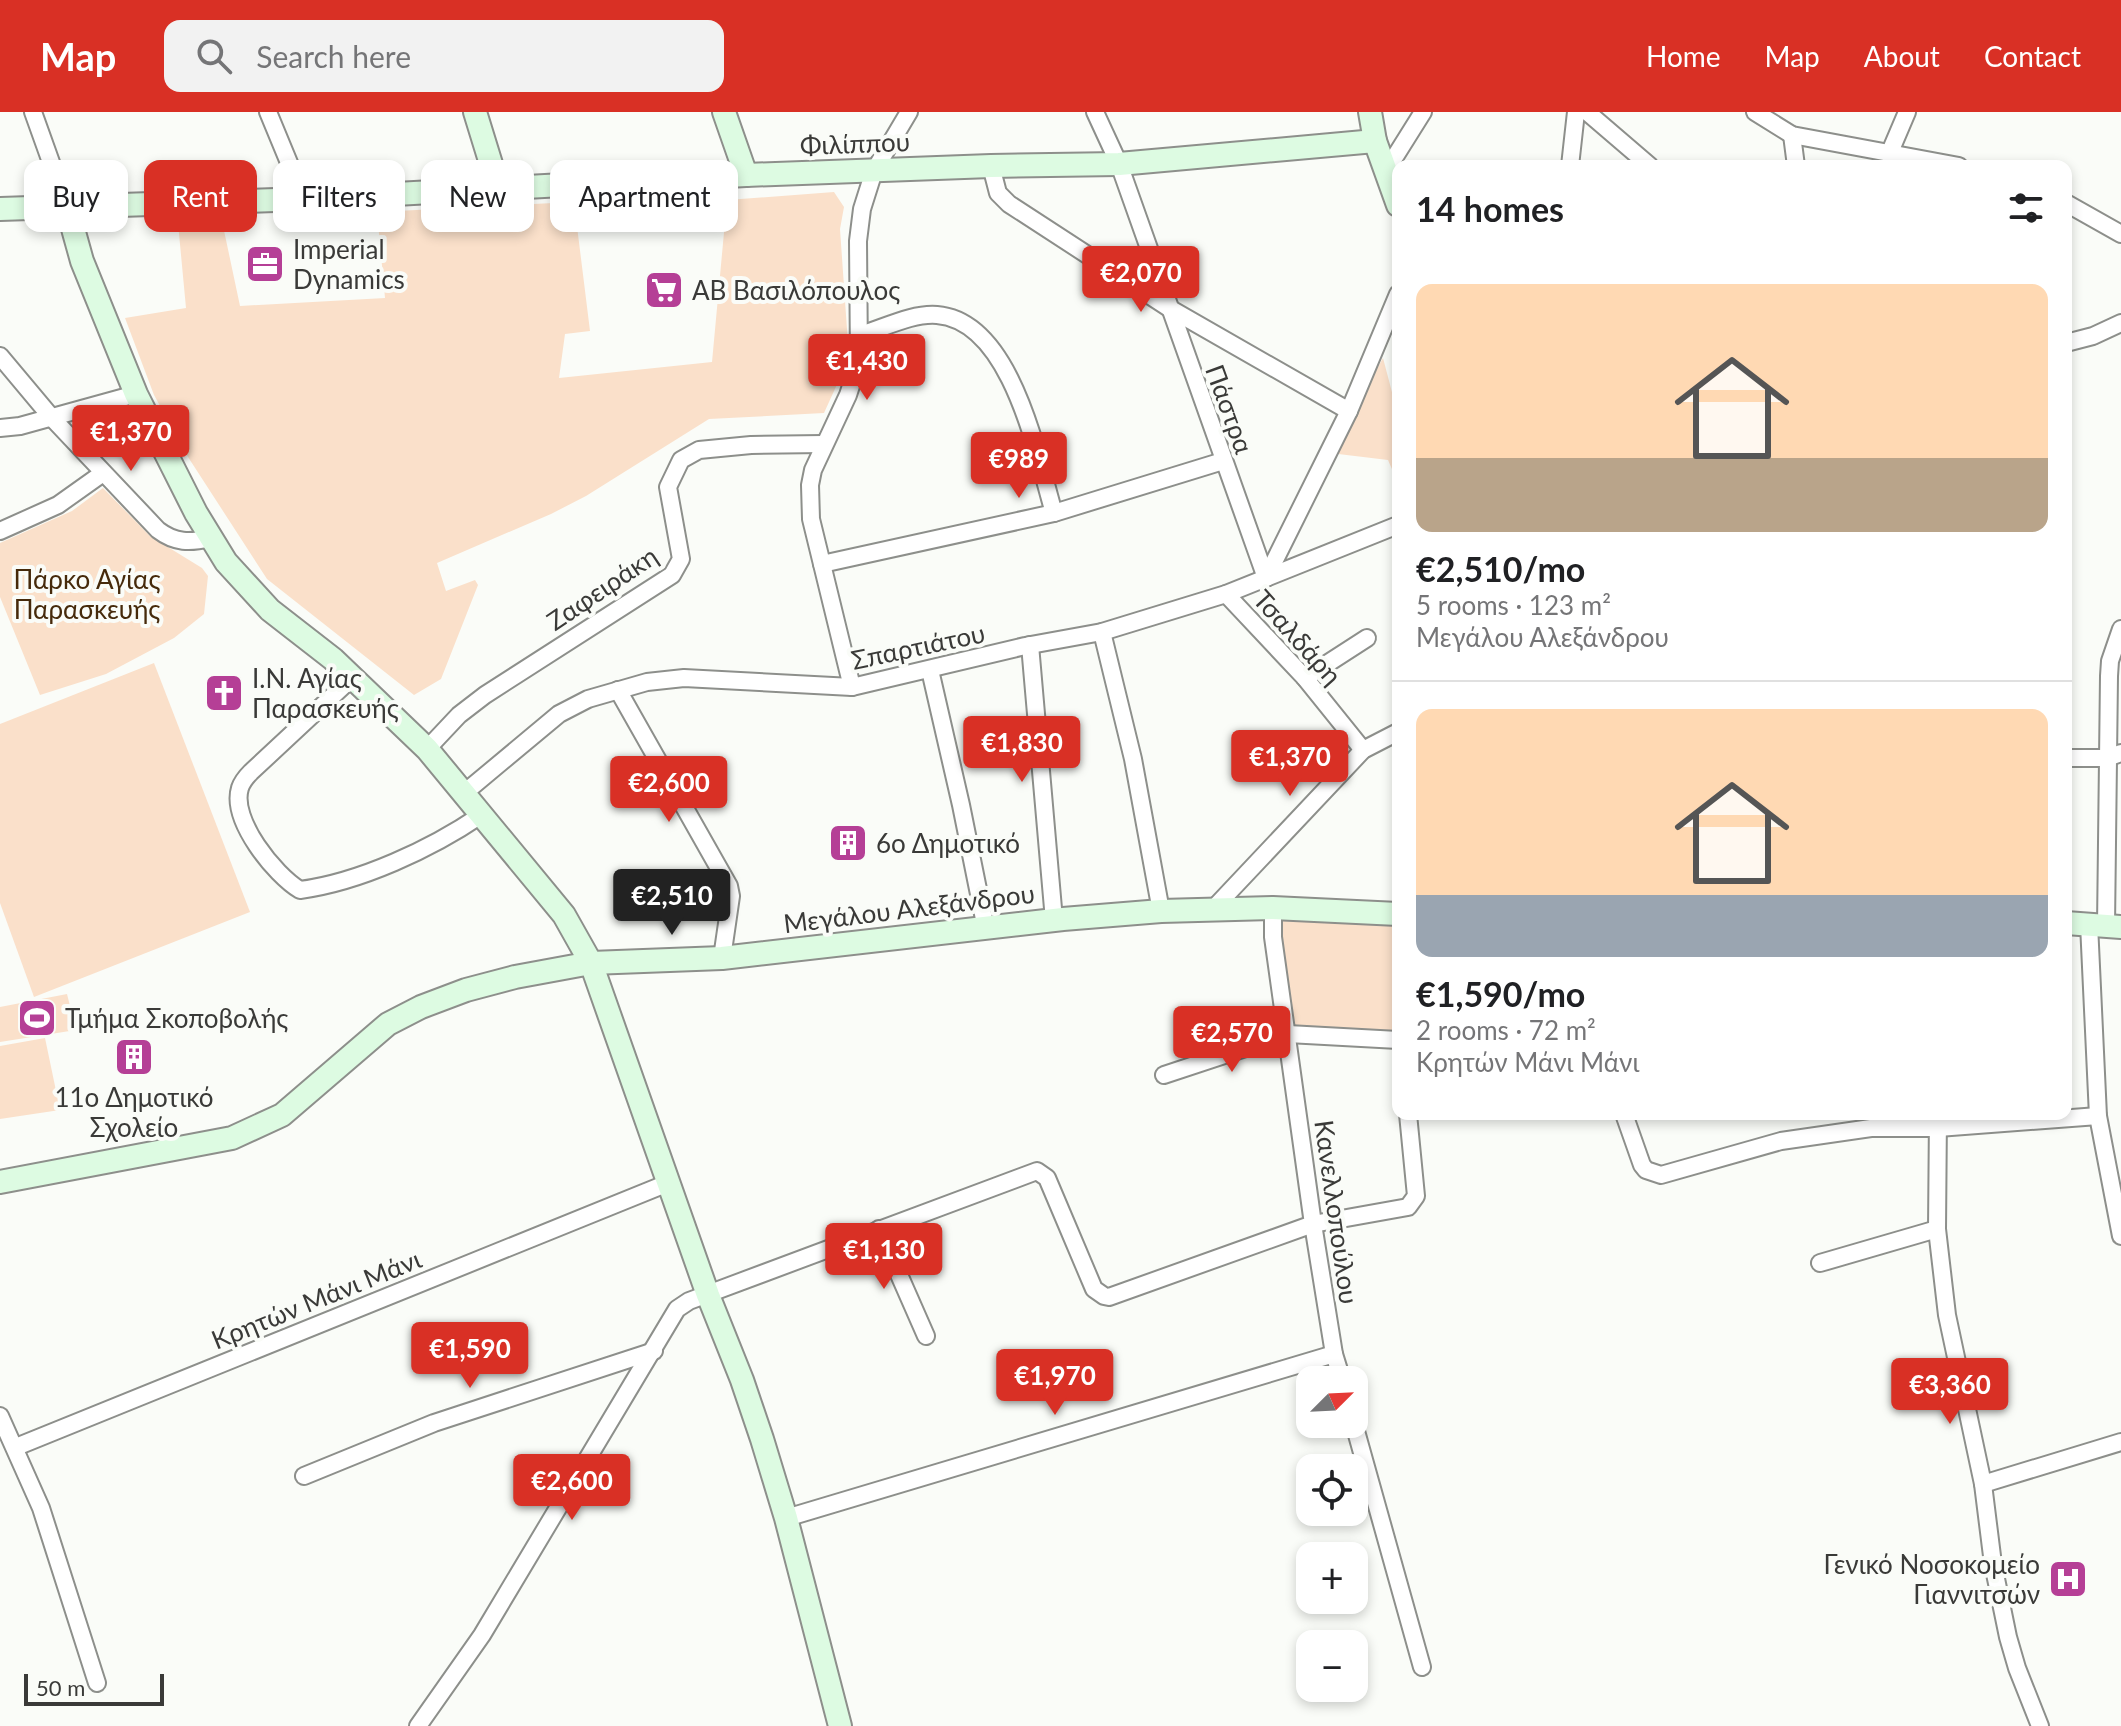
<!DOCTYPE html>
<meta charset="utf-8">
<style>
:root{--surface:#fff;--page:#f2f2f2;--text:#202124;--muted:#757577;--line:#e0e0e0;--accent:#d93025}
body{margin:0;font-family:Lato,sans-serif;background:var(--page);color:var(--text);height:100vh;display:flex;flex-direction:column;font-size:30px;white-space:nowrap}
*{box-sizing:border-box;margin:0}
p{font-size:26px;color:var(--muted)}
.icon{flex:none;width:44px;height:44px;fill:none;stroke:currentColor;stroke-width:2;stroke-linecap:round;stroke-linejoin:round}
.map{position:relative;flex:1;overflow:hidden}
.details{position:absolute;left:1392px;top:48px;width:680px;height:960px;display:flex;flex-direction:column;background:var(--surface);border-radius:16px;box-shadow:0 4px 12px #0003}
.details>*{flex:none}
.hud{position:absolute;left:24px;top:48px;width:760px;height:72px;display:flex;gap:16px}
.needle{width:52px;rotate:66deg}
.fabs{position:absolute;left:1296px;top:1254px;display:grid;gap:16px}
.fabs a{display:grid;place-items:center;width:72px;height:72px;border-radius:16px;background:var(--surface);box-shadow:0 4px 12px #0003;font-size:40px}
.scale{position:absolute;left:24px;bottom:20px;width:140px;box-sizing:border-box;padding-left:8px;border:4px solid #3a3a38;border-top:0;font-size:22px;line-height:28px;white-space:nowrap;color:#3a3a38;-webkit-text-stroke:6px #fafcf8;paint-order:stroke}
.price{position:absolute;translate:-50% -68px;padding:0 18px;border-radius:8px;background:var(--accent);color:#fff;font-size:26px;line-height:52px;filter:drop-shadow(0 2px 4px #0008)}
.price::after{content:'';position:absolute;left:50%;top:48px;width:24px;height:18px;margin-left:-12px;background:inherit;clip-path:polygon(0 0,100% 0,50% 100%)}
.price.selected{background:#222;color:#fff}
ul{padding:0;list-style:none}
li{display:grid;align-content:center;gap:16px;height:424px;padding:0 24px}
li+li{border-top:2px solid var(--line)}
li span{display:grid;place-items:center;height:248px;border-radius:16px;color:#555}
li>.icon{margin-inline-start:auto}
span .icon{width:144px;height:144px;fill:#fffc;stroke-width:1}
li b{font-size:34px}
h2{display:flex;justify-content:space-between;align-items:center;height:96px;padding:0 24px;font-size:34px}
.pill{padding:0 28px;border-radius:16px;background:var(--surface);box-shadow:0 4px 12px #0003;font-size:28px;line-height:72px}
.pill.selected{background:var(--accent);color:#fff}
header{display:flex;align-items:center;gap:48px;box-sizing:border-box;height:112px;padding:0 40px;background:var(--accent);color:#fff}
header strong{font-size:38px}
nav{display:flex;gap:44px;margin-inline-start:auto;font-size:28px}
.search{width:560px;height:72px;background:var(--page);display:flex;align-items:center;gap:20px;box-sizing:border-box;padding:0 28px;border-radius:16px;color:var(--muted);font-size:30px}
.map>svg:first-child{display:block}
</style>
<header>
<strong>Map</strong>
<div class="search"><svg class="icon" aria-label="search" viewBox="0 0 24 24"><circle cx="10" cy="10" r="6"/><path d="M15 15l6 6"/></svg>Search here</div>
<nav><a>Home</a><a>Map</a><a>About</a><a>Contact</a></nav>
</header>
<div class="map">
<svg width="2121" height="1614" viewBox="0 0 2121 1614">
<rect width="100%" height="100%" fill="#fafcf8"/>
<!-- green -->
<g fill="#fae0ca">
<polygon points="834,80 844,95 840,117 849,246 824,301 709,307 586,384 551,402 437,451 446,479 475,468 478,473 441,567 414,583 267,467 188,345 154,283 125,206 186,196 178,111 222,109 240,194 385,186 377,100 574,90 590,219 565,222 559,266 712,250 727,88"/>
<polygon points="1383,246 1398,303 1398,371 1388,348 1330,341"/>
<polygon points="103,376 150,424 202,456 208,464 204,502 174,526 106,562 40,583 0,485 0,431 72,399"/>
<polygon points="154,551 250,800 34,885 0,791 0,612"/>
<polygon points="1273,796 1398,802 1398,928 1288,922"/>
<polygon points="67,882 76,918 0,930 0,895"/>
<polygon points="45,926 60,998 0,1007 0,934"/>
</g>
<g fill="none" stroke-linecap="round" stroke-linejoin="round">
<!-- street casing -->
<g stroke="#8d8f8b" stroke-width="20">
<g id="street">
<polyline points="33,0 67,95"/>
<polyline points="268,0 304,87"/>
<polyline points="1095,0 1119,52 1266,466"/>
<polyline points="1587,0 1650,54"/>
<polyline points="1755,0 1792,23 1959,54"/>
<polyline points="1792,23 1796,54"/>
<polyline points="1890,40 1907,0"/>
<polyline points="991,54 998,81 1009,92 1169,196 1349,299"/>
<polyline points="1570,54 1576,0"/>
<polyline points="1386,59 1423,0"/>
<polyline points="2066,91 2121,122"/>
<path d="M 860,223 C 884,216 912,201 937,203 C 1012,209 1037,344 1054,401"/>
<polyline points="2066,231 2093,224 2121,211"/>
<path d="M 0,244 L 52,306 L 158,418 C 175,431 190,431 210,426"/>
<polyline points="0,316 20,314 136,282"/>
<polyline points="0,419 58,393 103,361"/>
<polyline points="822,452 1054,401 1223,349"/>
<polyline points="1266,466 1349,299 1398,182"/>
<polyline points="1226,482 1305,566 1363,638"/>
<polyline points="1102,520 1133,647 1161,799"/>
<polyline points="1030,533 1054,808"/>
<polyline points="930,558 961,693 986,817"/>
<path d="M 353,565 L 251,660 C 246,665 242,670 240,676 C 230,708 275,763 300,778 C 360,770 431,737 481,703"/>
<polyline points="1305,566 1367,526"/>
<polyline points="852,575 811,407 810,373 813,358 848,283 859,249 858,129 862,97 874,59 909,0"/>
<polyline points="618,578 729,774 731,784 722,846"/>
<polyline points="427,637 459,603 485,583 672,463 681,447 668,375 681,348 699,338 751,333 824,332"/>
<polyline points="2066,646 2107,646 2121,641"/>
<polyline points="463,682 559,602 588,587 647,570 684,566 852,575 1025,534 1102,520 1226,482 1398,413"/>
<polyline points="1214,796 1363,638 1398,620"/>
<polyline points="1273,796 1273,825 1313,1112 1334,1242 1342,1268"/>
<polyline points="2089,812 2098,1004 2121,1124"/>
<polyline points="2106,814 2109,564 2110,549 2121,517"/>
<polyline points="1164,963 1288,922 1398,928"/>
<polyline points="1624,1002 1642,1053 1646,1058 1661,1063 1781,1029 1871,1016 1938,1016 2098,1004"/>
<polyline points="1938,1002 1937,1117 1947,1203 1983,1372 1993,1452 2008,1525 2017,1556 2040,1614"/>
<polyline points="879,1117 926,1224"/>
<polyline points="1820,1151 1937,1117"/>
<polyline points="0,1304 41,1396 97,1571"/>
<polyline points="1354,1312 1422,1555"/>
<polyline points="16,1335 668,1071"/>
<polyline points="304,1364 434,1311 654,1239"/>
<polyline points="1983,1372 2121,1330"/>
<polyline points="786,1406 1334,1242"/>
<polyline points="418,1614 482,1523 677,1197 689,1189 1037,1059 1047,1066 1094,1177 1104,1184 1109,1185 1313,1112 1408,1095 1416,1084 1408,1002"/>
</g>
</g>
<!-- secondary casing -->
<g stroke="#8d8f8b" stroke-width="26">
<g id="secondary">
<polyline points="475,0 499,78"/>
<polyline points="724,0 746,63"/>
<polyline points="1370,0 1375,29 1398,93"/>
<polyline points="67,95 82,149 136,282 196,401 226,450 270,498 333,547 427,637 564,803 591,851 708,1183 742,1268 762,1327 786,1406 840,1614"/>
<polyline points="0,97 304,87 746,63 991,54 1119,52 1375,29"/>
<polyline points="2066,811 2121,815"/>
<polyline points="0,1070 232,1026 282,1003 388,912 421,895 466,878 515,865 591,851 722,846 1063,807 1161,799 1273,796 1398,802"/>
</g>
</g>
<!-- street -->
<use href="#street" stroke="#fff" stroke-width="16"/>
<!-- secondary -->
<use href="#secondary" stroke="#ddfbe2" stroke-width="22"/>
</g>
<!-- icons -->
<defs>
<g id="office-square" transform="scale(2)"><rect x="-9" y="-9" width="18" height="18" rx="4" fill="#b53f96" stroke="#fafcf8"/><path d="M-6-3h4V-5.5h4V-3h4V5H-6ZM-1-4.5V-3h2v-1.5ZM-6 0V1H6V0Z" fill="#fff"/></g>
<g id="supermarket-square" transform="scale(2)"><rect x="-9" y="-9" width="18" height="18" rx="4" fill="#b53f96" stroke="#fafcf8"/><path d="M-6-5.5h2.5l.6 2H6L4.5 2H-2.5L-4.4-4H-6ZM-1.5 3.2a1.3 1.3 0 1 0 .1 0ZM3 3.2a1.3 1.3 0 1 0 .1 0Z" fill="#fff"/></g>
<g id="church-square" transform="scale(2)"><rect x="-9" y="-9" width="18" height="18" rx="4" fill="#b53f96" stroke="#fafcf8"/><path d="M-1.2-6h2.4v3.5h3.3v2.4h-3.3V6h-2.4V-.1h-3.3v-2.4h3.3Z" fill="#fff"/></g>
<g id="building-square" transform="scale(2)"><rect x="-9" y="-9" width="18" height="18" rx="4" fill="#b53f96" stroke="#fafcf8"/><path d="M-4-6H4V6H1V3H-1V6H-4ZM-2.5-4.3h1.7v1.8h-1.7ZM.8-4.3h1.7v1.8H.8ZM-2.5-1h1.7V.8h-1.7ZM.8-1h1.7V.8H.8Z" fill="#fff"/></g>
<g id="stadium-square" transform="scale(2)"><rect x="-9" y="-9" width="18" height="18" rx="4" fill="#b53f96" stroke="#fafcf8"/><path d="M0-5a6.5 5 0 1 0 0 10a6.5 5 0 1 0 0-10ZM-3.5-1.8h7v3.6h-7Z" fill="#fff"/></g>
<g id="hospital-square" transform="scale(2)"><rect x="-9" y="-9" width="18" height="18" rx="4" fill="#b53f96" stroke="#fafcf8"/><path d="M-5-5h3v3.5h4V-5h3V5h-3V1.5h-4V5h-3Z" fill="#fff"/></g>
</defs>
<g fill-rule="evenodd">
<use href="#office-square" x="265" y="152"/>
<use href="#supermarket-square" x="664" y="178"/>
<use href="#church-square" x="224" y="581"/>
<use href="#building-square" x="848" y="731"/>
<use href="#stadium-square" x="37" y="906"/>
<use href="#building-square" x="134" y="945"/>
<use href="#hospital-square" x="2068" y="1467"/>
</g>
<g text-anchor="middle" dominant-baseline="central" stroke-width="8" stroke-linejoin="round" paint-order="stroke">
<!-- street labels -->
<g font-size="26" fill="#3a3a38" stroke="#fafcf8">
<text transform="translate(855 31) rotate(-2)">Φιλίππου</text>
<text transform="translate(1230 297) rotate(70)">Πάστρα</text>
<text transform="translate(602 476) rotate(-34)">Ζαφειράκη</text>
<text transform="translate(1298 525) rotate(48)">Τσαλδάρη</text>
<text transform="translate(918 534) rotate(-12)">Σπαρτιάτου</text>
<text transform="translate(909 796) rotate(-7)">Μεγάλου Αλεξάνδρου</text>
<text transform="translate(1337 1100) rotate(82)">Κανελλοπούλου</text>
<text transform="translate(316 1187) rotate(-22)">Κρητών Μάνι Μάνι</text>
</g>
<!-- poi labels -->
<g font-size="26" fill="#3a3a38" stroke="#fafcf8" text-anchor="start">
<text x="293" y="137">Imperial<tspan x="293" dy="30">Dynamics</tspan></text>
<text x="692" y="178">ΑΒ Βασιλόπουλος</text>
<text x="252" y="566">Ι.Ν. Αγίας<tspan x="252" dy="30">Παρασκευής</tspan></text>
<text x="876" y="731">6ο Δημοτικό</text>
<text x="65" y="906">Τμήμα Σκοποβολής</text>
<text x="134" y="985" text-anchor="middle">11ο Δημοτικό<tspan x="134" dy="30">Σχολείο</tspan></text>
<text x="2040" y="1452" text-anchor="end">Γενικό Νοσοκομείο<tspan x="2040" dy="30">Γιαννιτσών</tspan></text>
</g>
<!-- park labels -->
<g font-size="26" fill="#462a0b" stroke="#fafcf8">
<text x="87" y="467">Πάρκο Αγίας<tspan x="87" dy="30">Παρασκευής</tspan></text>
</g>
</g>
</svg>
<div class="fabs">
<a><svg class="needle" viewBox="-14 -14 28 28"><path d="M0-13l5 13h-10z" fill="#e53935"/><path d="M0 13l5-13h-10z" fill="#757577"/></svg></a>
<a><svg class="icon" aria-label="locate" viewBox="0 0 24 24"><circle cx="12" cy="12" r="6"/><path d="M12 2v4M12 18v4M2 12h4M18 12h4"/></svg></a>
<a>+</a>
<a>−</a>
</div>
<div class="scale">50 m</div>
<b class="price" style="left:1141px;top:202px">€2,070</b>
<b class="price" style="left:867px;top:290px">€1,430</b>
<b class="price" style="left:131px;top:361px">€1,370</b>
<b class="price" style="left:1019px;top:388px">€989</b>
<b class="price" style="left:1022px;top:672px">€1,830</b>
<b class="price" style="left:1290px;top:686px">€1,370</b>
<b class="price" style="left:669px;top:712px">€2,600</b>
<b class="price selected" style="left:672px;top:825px">€2,510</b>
<b class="price" style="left:1232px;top:962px">€2,570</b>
<b class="price" style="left:884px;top:1179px">€1,130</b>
<b class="price" style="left:470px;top:1278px">€1,590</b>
<b class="price" style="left:1055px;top:1305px">€1,970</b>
<b class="price" style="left:1950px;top:1314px">€3,360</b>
<b class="price" style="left:572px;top:1410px">€2,600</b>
<div class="hud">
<a class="pill">Buy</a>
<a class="pill selected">Rent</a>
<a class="pill">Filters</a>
<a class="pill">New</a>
<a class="pill">Apartment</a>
</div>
<section class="details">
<h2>14 homes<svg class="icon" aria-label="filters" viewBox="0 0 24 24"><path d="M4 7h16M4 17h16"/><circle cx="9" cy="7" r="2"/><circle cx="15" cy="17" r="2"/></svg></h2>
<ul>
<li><span style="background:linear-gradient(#ffd9b3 70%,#b9a48a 0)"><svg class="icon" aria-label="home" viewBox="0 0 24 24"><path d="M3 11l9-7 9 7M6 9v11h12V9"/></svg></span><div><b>€2,510/mo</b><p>5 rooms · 123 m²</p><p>Μεγάλου Αλεξάνδρου</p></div></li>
<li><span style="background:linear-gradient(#ffd9b3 75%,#9aa5b1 0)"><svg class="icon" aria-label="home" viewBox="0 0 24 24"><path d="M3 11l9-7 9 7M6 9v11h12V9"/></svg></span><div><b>€1,590/mo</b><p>2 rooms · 72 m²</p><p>Κρητών Μάνι Μάνι</p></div></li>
</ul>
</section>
</div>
